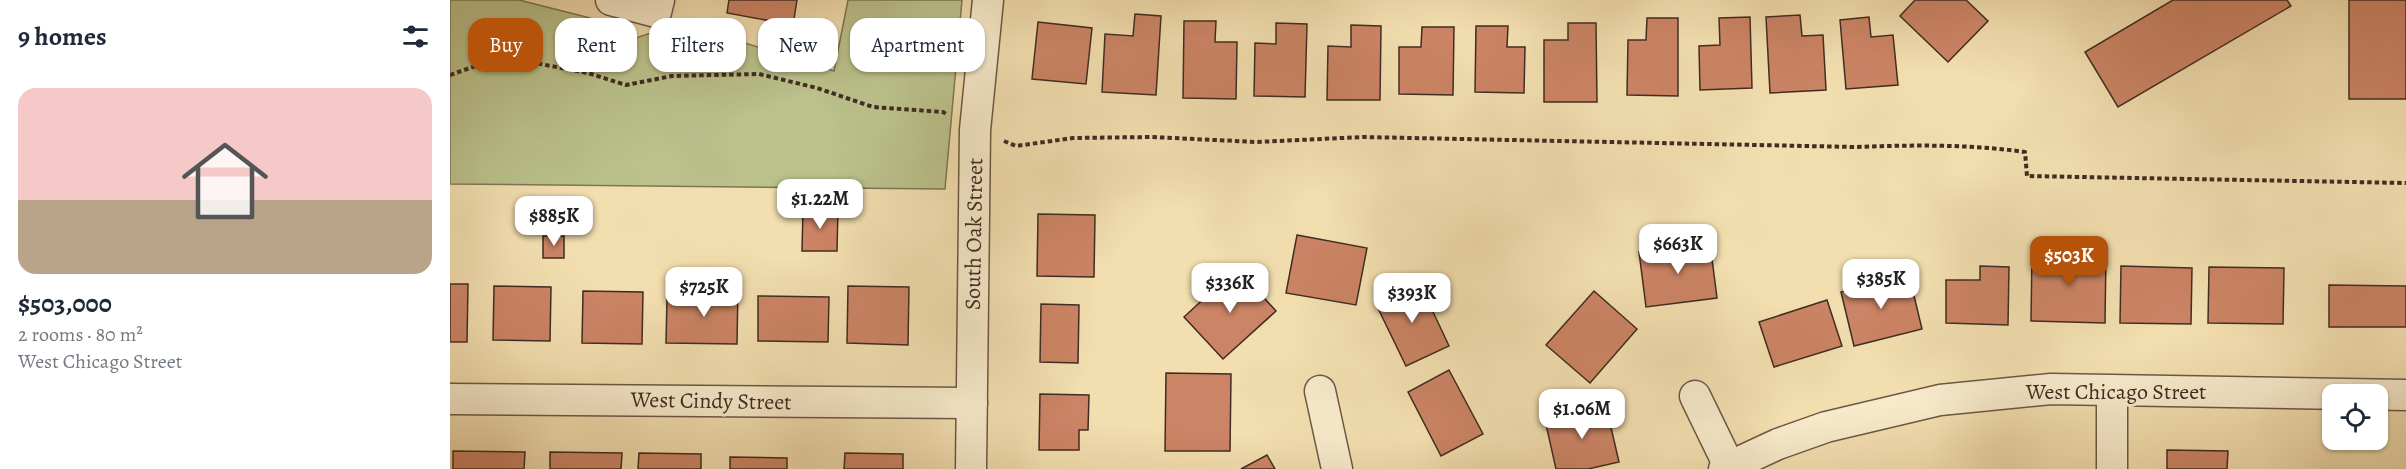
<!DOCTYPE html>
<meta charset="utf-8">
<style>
:root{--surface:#fff;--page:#f6f6f7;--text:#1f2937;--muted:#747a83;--accent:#b45309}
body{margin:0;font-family:Alegreya,serif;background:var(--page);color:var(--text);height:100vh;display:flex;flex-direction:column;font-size:22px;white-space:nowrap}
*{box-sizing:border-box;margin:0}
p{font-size:20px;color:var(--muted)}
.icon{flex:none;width:33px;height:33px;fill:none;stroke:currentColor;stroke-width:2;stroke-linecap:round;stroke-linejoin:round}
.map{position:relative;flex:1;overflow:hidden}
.panel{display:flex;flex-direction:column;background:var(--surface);width:450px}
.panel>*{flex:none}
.top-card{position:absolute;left:18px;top:18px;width:570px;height:54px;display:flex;gap:12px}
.controls{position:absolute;left:1872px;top:384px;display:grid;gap:12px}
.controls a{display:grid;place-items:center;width:66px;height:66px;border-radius:12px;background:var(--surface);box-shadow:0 2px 4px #0004;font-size:30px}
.price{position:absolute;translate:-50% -51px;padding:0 14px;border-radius:12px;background:#fff;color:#222;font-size:20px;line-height:39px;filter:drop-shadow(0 2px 3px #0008)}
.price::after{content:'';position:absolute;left:50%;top:36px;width:18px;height:14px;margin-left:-9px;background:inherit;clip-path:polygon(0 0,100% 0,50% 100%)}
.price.selected{background:var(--accent);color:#fff}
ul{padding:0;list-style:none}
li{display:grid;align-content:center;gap:12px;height:318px;padding:0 18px}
li span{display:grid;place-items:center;height:186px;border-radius:18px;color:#555}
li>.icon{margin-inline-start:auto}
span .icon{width:108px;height:108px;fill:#fffc;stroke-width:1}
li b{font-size:26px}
h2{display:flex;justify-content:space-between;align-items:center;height:72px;padding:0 18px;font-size:26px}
.chip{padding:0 21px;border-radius:18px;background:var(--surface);box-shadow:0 2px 4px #0004;font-size:21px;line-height:54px}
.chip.selected{background:var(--accent);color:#fff}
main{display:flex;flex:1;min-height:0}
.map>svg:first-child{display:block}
</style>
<main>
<section class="panel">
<h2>9 homes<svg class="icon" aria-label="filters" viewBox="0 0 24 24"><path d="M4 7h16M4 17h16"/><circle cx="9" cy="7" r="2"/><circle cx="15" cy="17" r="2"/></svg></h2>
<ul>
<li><span style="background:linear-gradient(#f6c9c9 60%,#b9a48a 0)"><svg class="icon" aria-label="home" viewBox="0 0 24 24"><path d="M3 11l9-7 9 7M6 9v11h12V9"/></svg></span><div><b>$503,000</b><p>2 rooms · 80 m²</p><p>West Chicago Street</p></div></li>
</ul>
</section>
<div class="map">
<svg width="1956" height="469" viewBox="0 0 1956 469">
<rect width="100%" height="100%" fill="#f2deaf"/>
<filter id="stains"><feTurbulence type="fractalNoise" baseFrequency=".00333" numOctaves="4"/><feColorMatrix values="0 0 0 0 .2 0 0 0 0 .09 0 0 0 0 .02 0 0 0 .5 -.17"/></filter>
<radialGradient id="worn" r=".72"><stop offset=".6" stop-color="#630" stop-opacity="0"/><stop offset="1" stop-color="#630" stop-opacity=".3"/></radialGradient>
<!-- green -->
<polygon fill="#bac18b" stroke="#7d7656" stroke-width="1.5" points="0,0 69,0 140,18 174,42 231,23 384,71 398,0 512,0 495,189 0,184"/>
<!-- building -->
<g fill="#cb8465" stroke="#402c22" stroke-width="1.5">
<polygon points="279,0 347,0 343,25 277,13"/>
<polygon points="1465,0 1516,0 1538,21 1498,62 1450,16"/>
<polygon points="1723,0 1837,0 1841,6 1668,107 1635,52"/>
<rect x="1899" y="0" width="57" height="99"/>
<polygon points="685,14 711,16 706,95 652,92 655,34 683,36"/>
<polygon points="1350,15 1352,36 1373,35 1376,90 1320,93 1316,17"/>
<polygon points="1300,17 1302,88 1250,90 1249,46 1270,45 1269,18"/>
<polygon points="1419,17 1421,37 1443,35 1448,85 1396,89 1390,20"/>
<polygon points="1197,18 1228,18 1228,96 1177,95 1178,40 1196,40"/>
<polygon points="734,21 766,21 765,42 787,42 786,99 733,98"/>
<polygon points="588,22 642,28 636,84 582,79"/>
<polygon points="826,23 857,24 855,97 804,96 805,43 826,44"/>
<polygon points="1118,23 1146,23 1147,102 1094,102 1094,40 1118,40"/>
<polygon points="901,25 931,26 930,100 877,100 878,46 901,47"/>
<polygon points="1026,26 1058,26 1057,47 1075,47 1074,93 1025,92"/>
<polygon points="972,27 1004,27 1003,95 949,94 949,47 971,47"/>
<polygon points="353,209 388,209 387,251 352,251"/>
<polygon points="588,214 645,215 644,277 587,276"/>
<polygon points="847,235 917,248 906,305 836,293"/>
<rect x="93" y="236" width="21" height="22"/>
<polygon points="1260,243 1267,298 1196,307 1189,252"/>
<polygon points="1582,252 1656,253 1655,323 1581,321"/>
<polygon points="1530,266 1559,267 1558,325 1496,323 1496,280 1530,280"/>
<polygon points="1671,266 1742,268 1741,324 1670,323"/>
<polygon points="1759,267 1834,268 1833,324 1758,323"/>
<polygon points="787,268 826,311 773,359 734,317"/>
<polygon points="1459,275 1472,329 1404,346 1391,292"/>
<polygon points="969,282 999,346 956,366 925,302"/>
<polygon points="0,284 18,284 17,342 0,342"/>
<polygon points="1879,285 1956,286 1956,327 1879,327"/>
<polygon points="44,286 101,287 100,341 43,340"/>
<polygon points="398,286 459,287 458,345 397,343"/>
<polygon points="251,287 288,287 287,344 216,343 217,298 251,299"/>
<polygon points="133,291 193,292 192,344 132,343"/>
<polygon points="1144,291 1187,329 1140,383 1096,345"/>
<polygon points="308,296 379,297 378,342 308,341"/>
<polygon points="1377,300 1392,346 1324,367 1309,322"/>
<polygon points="591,304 629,305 628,363 590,362"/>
<polygon points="999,370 1033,434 991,456 958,392"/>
<polygon points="716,373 781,374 780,451 715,451"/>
<polygon points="590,394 639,395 638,430 629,430 629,450 589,450"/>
<polygon points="1156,406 1169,462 1138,469 1106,469 1095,420"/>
<polygon points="1717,450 1778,451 1777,469 1717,469"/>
<polygon points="3,451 75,452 74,469 3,469"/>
<polygon points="100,452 172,453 171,469 100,469"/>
<polygon points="189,453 251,454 251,469 188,469"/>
<polygon points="395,453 453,454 453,469 394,469"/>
<polygon points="817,455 825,469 791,469"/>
<polygon points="280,457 337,458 337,469 280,469"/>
</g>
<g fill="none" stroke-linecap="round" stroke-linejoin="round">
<!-- minor casing -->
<g stroke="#6c5845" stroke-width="33">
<g id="minor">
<polyline points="161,0 206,12 209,0"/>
<polyline points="870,391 887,469"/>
<polyline points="1662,391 1662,469"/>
<polyline points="1245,396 1279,466"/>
<polyline points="0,399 522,403"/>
<polyline points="521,469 525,130 538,0"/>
<polyline points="1274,469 1328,444 1376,427 1490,400 1601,389 1956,395"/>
</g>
</g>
<!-- path -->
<g stroke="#402c22" stroke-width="4" stroke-dasharray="4.5 3" stroke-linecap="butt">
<polyline points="0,75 34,63 80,62 138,73 176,85 222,76 309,74 367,88 423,107 493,112 498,115"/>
<path d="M 554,141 L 566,146 L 623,138 L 702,137 L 806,142 L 913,137 L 1405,147 C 1462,145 1519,144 1575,152 L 1577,176 L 1956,183"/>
</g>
<!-- minor -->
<use href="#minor" stroke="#f7eacb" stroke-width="30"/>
</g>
<g text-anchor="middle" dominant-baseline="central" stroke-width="6" stroke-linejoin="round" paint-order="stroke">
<!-- street labels -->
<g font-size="22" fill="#402c22" stroke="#f7eacb">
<text transform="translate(524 234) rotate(-89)">South Oak Street</text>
<text x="1666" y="392">West Chicago Street</text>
<text transform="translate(261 401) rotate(1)">West Cindy Street</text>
</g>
</g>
<rect width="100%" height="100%" filter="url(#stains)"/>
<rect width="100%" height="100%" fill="url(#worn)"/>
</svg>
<div class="controls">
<a><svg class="icon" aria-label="locate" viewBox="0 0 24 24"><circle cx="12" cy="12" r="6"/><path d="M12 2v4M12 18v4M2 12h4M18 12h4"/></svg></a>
</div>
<b class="price" style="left:370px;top:230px">$1.22M</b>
<b class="price" style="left:104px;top:247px">$885K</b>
<b class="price" style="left:1228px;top:275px">$663K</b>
<b class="price selected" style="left:1619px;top:287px">$503K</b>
<b class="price" style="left:1431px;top:310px">$385K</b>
<b class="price" style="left:780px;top:314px">$336K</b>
<b class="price" style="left:254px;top:318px">$725K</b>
<b class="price" style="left:962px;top:324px">$393K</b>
<b class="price" style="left:1132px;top:440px">$1.06M</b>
<div class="top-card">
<a class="chip selected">Buy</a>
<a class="chip">Rent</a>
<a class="chip">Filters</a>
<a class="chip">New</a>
<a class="chip">Apartment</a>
</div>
</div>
</main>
